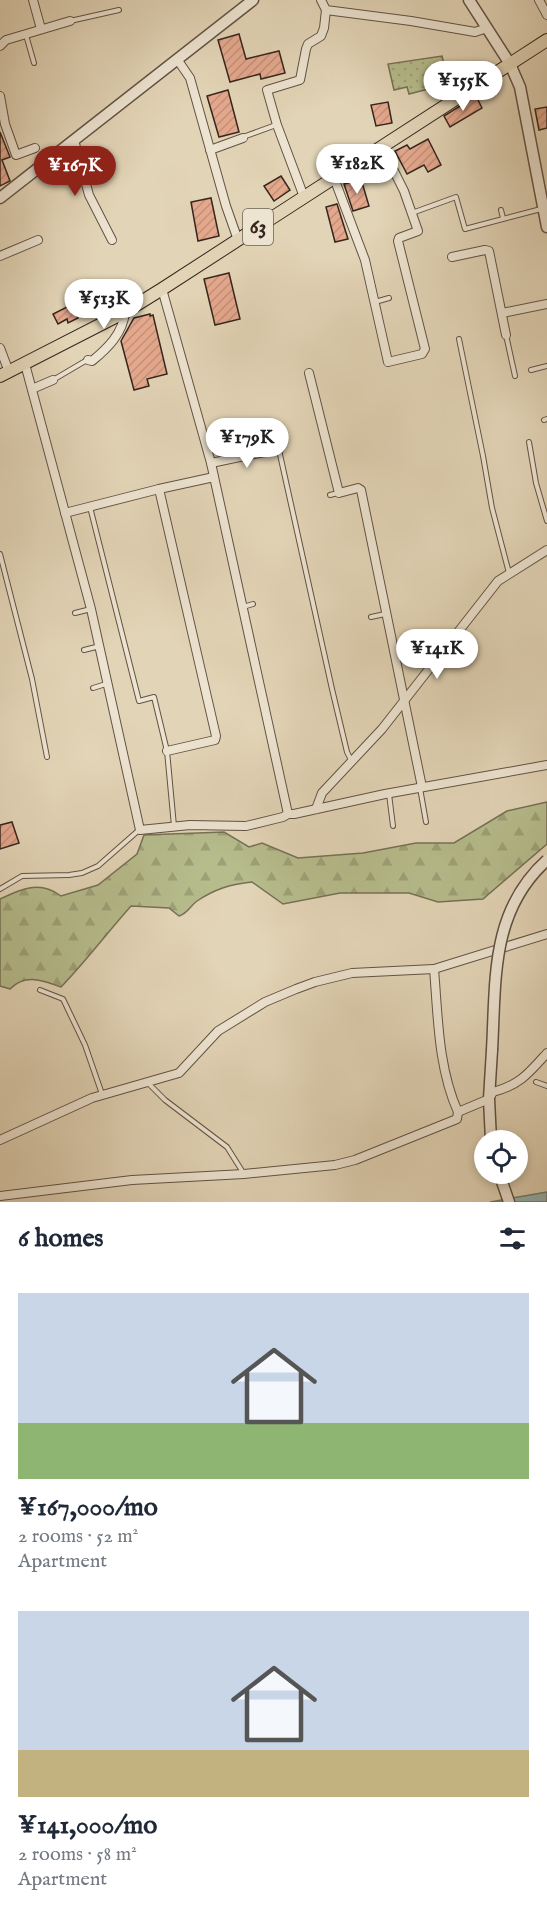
<!DOCTYPE html>
<meta charset="utf-8">
<style>
:root{--surface:#fff;--page:#f6f6f7;--text:#1f2937;--muted:#747a83;--accent:#8f2418}
body{margin:0;font-family:"IM FELL English",serif;background:var(--page);color:var(--text);height:100vh;display:flex;flex-direction:column;font-size:22px;white-space:nowrap}
*{box-sizing:border-box;margin:0}
p{font-size:20px;color:var(--muted)}
.icon{flex:none;width:33px;height:33px;fill:none;stroke:currentColor;stroke-width:2;stroke-linecap:round;stroke-linejoin:round}
.map{position:relative;height:1202px;overflow:hidden}
.side{display:flex;flex-direction:column;background:var(--surface);flex:1}
.side>*{flex:none}
.tools{position:absolute;left:474px;top:1130px;display:grid;gap:12px}
.tools a{display:grid;place-items:center;width:54px;height:54px;border-radius:50%;background:var(--surface);box-shadow:0 3px 9px #0003;font-size:30px}
.price{position:absolute;translate:-50% -51px;padding:0 14px;border-radius:21px;background:#fff;color:#222;font-size:20px;line-height:39px;filter:drop-shadow(0 2px 3px #0008)}
.price::after{content:'';position:absolute;left:50%;top:36px;width:18px;height:14px;margin-left:-9px;background:inherit;clip-path:polygon(0 0,100% 0,50% 100%)}
.price.on{background:var(--accent);color:#fff}
ul{padding:0;list-style:none}
li{display:grid;align-content:center;gap:12px;height:318px;padding:0 18px}
li span{display:grid;place-items:center;height:186px;border-radius:0px;color:#555}
li>.icon{margin-inline-start:auto}
span .icon{width:108px;height:108px;fill:#fffc;stroke-width:1}
li b{font-size:26px}
h2{display:flex;justify-content:space-between;align-items:center;height:72px;padding:0 18px;font-size:26px}
.map>svg:first-child{display:block}
</style>
<div class="map">
<svg width="547" height="1202" viewBox="0 0 547 1202">
<defs>
<pattern id="green-dots" width="8" height="8" patternUnits="userSpaceOnUse" patternTransform="scale(1.5)"><rect width="8" height="8" fill="#b6bc8c"/><path d="M2 2h.1M6 6h.1" fill="none" stroke="#9da178" stroke-width="1.8" stroke-linecap="round"/></pattern>
<pattern id="forest-firs" width="22" height="20" patternUnits="userSpaceOnUse" patternTransform="scale(1.5)"><rect width="22" height="20" fill="#b6bc8c"/><path d="M5 1l3.5 6h-7zM16 11l3.5 6h-7z" fill="#9da178"/></pattern>
<pattern id="building-hatch" width="6" height="6" patternUnits="userSpaceOnUse" patternTransform="scale(1.5)"><rect width="6" height="6" fill="#e4a88d"/><path d="M-1 1l2-2M0 6l6-6M5 7l2-2" fill="none" stroke="#c49079"/></pattern>
</defs>
<rect width="100%" height="100%" fill="#e2d4b6"/>
<filter id="stains"><feTurbulence type="fractalNoise" baseFrequency=".00333" numOctaves="4"/><feColorMatrix values="0 0 0 0 .2 0 0 0 0 .09 0 0 0 0 .02 0 0 0 .5 -.17"/></filter>
<radialGradient id="worn" r=".72"><stop offset=".6" stop-color="#630" stop-opacity="0"/><stop offset="1" stop-color="#630" stop-opacity=".3"/></radialGradient>
<!-- green -->
<polygon fill="url(#green-dots)" stroke="#767155" stroke-width="1.5" points="442,56 447,77 432,88 409,94 407,87 394,90 388,64"/>
<!-- forest -->
<path fill="url(#forest-firs)" stroke="#767155" stroke-width="1.5" d="M 547,802 L 547,844 L 483,899 L 438,902 L 409,893 L 340,893 L 283,904 L 252,882 C 231,884 215,889 197,901 C 190,906 188,913 179,916 L 169,908 L 131,906 C 107,933 86,961 61,987 C 43,981 26,973 10,989 L 0,986 L 0,899 C 21,889 40,880 61,896 L 98,885 L 137,854 L 144,835 L 224,832 L 249,847 L 262,843 L 298,858 L 363,853 L 416,843 L 454,843 L 507,811 Z"/>
<!-- water -->
<polygon fill="#95b7b3" stroke="#6f7d77" stroke-width="1.5" points="547,1192 547,1202 490,1202"/>
<!-- building -->
<g fill="url(#building-hatch)" stroke="#37261e" stroke-width="1.5">
<polygon points="239,34 246,59 279,51 285,73 261,79 260,74 230,82 218,40"/>
<polygon points="228,90 239,132 219,137 207,96"/>
<polygon points="476,96 482,108 450,127 444,116"/>
<polygon points="388,102 392,123 376,126 371,105"/>
<polygon points="547,107 547,128 539,130 535,109"/>
<polygon points="0,132 10,157 2,160 10,181 0,186"/>
<polygon points="428,139 441,165 428,172 424,165 407,174 395,151 407,145 410,149"/>
<polygon points="281,176 290,190 274,201 264,186"/>
<polygon points="361,179 369,206 353,211 344,184"/>
<polygon points="211,198 219,236 198,241 191,202"/>
<polygon points="337,204 348,239 335,242 326,207"/>
<polygon points="229,273 240,319 215,325 204,279"/>
<polygon points="71,305 78,318 68,323 67,319 58,324 53,314"/>
<polygon points="150,314 150,316 153,315 167,374 147,379 149,386 134,390 121,341 134,318"/>
<polygon points="12,822 19,843 0,849 0,825"/>
</g>
<g fill="none" stroke-linecap="round" stroke-linejoin="round">
<!-- service casing -->
<g stroke="#625244" stroke-width="6">
<g id="service">
<polyline points="70,21 119,10"/>
<polyline points="26,35 34,63"/>
<polyline points="243,137 276,125"/>
<polyline points="501,210 503,218"/>
<polyline points="412,213 456,197 465,229 541,209"/>
<polyline points="375,302 389,298"/>
<polyline points="506,335 515,376"/>
<polyline points="459,339 483,456 492,508 509,573"/>
<polyline points="531,370 547,366"/>
<polyline points="53,380 87,360"/>
<polyline points="544,420 547,419"/>
<polyline points="273,423 332,689 347,752 352,762"/>
<polyline points="529,442 536,483 547,521"/>
<polyline points="330,495 338,493"/>
<polyline points="90,507 139,701 154,697 167,751 174,826"/>
<polyline points="0,554 32,679 47,757"/>
<polyline points="243,607 253,604"/>
<polyline points="75,613 91,609"/>
<polyline points="371,617 385,614"/>
<polyline points="84,650 100,646"/>
<polyline points="93,688 106,684"/>
<polyline points="420,788 426,822"/>
<polyline points="389,794 393,826"/>
<polyline points="0,889 22,876 69,875 82,873 98,866 139,830"/>
<polyline points="40,990 63,999 85,1045 102,1094"/>
<polyline points="536,1082 547,1086"/>
<polyline points="148,1083 165,1100 227,1147 244,1174"/>
</g>
</g>
<!-- minor casing -->
<g stroke="#625244" stroke-width="10">
<g id="minor">
<polyline points="33,0 41,29"/>
<polyline points="321,0 326,10 411,21 475,32 487,28"/>
<polyline points="539,0 547,15"/>
<polyline points="0,46 6,40 70,21"/>
<polyline points="177,59 190,78 226,206 238,240"/>
<polyline points="0,96 5,124 16,155 35,148"/>
<polyline points="74,140 89,195 112,240"/>
<polyline points="210,150 243,138"/>
<polyline points="334,178 365,260 388,362 422,354 425,349 398,241 399,238 418,231 404,191 382,147"/>
<polyline points="304,197 277,125 267,90 300,80 306,49 308,44 321,36 324,28 326,10"/>
<polyline points="0,256 38,240"/>
<polyline points="452,257 485,250 489,251 506,335"/>
<polyline points="162,289 211,463 288,814 294,814 385,794 547,765"/>
<polyline points="502,313 547,304"/>
<polyline points="0,348 9,372"/>
<path d="M 88,360 L 92,361 C 108,348 123,333 125,312"/>
<polyline points="25,364 91,609 140,830 190,825 246,826 283,817 288,814"/>
<polyline points="309,373 339,493 358,488 361,490 422,787"/>
<polyline points="32,389 53,380"/>
<polyline points="211,463 279,449"/>
<polyline points="159,489 216,736 215,740 167,751"/>
<polyline points="65,513 159,489 214,477"/>
<polyline points="316,809 322,793 382,729 498,581 547,550"/>
<polyline points="434,969 547,934"/>
<path d="M 0,1140 L 92,1098 L 179,1073 L 218,1031 L 265,1002 L 296,989 L 315,982 L 352,973 L 434,969 C 438,1016 438,1068 458,1112 L 489,1099 L 493,1092 C 520,1085 529,1073 547,1053"/>
<polyline points="0,1196 132,1180 244,1174 335,1165 355,1160 457,1119 458,1112"/>
</g>
</g>
<!-- tertiary casing -->
<g stroke="#625244" stroke-width="13">
<g id="tertiary">
<polyline points="469,0 510,64 520,87 547,227"/>
<polyline points="0,198 253,0"/>
<polyline points="491,1140 489,1099 492,1050"/>
<polyline points="499,1173 509,1202"/>
</g>
</g>
<!-- primary casing -->
<g stroke="#37261e" stroke-width="14">
<polyline id="primary" points="0,376 125,312 162,289 547,40"/>
</g>
<!-- service -->
<use href="#service" stroke="#ece3d0" stroke-width="4"/>
<!-- minor -->
<use href="#minor" stroke="#ece3d0" stroke-width="8"/>
<!-- tertiary -->
<use href="#tertiary" stroke="#ece3d0" stroke-width="10"/>
<!-- primary -->
<use href="#primary" stroke="#e2d4b6" stroke-width="12"/>
<!-- tertiary-bridge casing -->
<g stroke="#625244" stroke-width="13" stroke-linecap="butt">
<path id="tertiary-bridge" d="M 492,1050 C 496,980 490,911 547,860"/>
</g>
<!-- tertiary-bridge -->
<use href="#tertiary-bridge" stroke="#ece3d0" stroke-width="10"/>
</g>
<g text-anchor="middle" dominant-baseline="central" stroke-width="5" stroke-linejoin="round" paint-order="stroke">
<!-- shield labels -->
<rect fill="#ece3d0" stroke="#6d5f53" stroke-width="1.5" x="243" y="209" width="30" height="36" rx="4.5"/>
<g font-size="21" font-weight="bold" fill="#37261e">
<text x="258" y="227">63</text>
</g>
</g>
<rect width="100%" height="100%" filter="url(#stains)"/>
<rect width="100%" height="100%" fill="url(#worn)"/>
</svg>
<div class="tools">
<a><svg class="icon" aria-label="locate" viewBox="0 0 24 24"><circle cx="12" cy="12" r="6"/><path d="M12 2v4M12 18v4M2 12h4M18 12h4"/></svg></a>
</div>
<b class="price" style="left:463px;top:112px">¥155K</b>
<b class="price" style="left:357px;top:195px">¥182K</b>
<b class="price on" style="left:75px;top:197px">¥167K</b>
<b class="price" style="left:104px;top:330px">¥513K</b>
<b class="price" style="left:247px;top:469px">¥179K</b>
<b class="price" style="left:437px;top:680px">¥141K</b>
</div>
<section class="side">
<h2>6 homes<svg class="icon" aria-label="filters" viewBox="0 0 24 24"><path d="M4 7h16M4 17h16"/><circle cx="9" cy="7" r="2"/><circle cx="15" cy="17" r="2"/></svg></h2>
<ul>
<li><span style="background:linear-gradient(#c9d6e8 70%,#8fb573 0)"><svg class="icon" aria-label="home" viewBox="0 0 24 24"><path d="M3 11l9-7 9 7M6 9v11h12V9"/></svg></span><div><b>¥167,000/mo</b><p>2 rooms · 52 m²</p><p>Apartment</p></div></li>
<li><span style="background:linear-gradient(#c9d6e8 75%,#c2b280 0)"><svg class="icon" aria-label="home" viewBox="0 0 24 24"><path d="M3 11l9-7 9 7M6 9v11h12V9"/></svg></span><div><b>¥141,000/mo</b><p>2 rooms · 58 m²</p><p>Apartment</p></div></li>
</ul>
</section>
